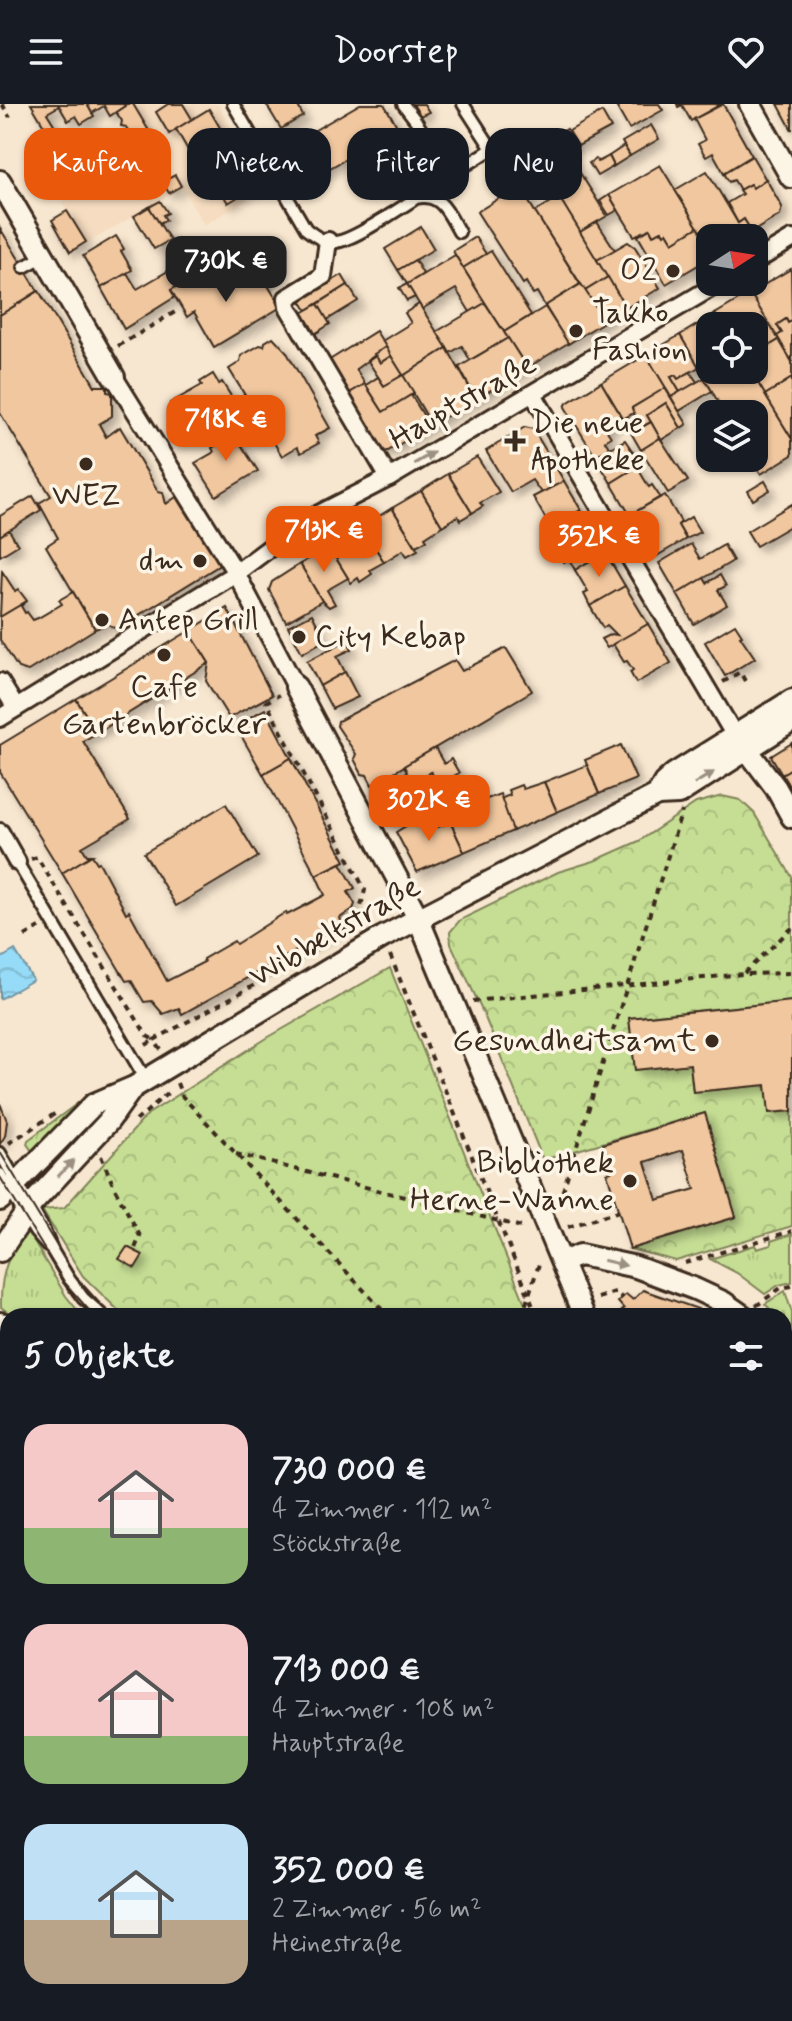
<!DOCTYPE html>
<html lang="de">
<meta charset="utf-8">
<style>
:root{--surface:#171b24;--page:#20242c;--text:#f1f3f6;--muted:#9ea1a6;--accent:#ea580c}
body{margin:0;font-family:Mynerve,sans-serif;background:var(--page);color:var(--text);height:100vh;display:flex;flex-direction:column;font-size:30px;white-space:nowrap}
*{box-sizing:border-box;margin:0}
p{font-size:26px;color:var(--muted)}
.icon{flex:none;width:44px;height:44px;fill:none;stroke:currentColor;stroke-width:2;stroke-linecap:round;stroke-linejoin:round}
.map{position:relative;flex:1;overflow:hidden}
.panel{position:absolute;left:0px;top:1204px;width:792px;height:714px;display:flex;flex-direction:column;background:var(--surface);border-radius:24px 24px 0 0;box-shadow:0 2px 6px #0004}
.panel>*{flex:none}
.top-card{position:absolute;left:24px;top:24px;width:744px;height:72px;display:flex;gap:16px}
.needle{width:52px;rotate:78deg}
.controls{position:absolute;left:696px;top:120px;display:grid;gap:16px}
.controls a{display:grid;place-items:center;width:72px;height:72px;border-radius:16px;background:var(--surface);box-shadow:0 2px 6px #0004;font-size:40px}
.price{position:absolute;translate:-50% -68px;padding:0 18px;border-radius:16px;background:var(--accent);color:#fff;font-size:26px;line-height:52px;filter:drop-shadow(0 2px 4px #0008)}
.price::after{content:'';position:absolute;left:50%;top:48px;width:24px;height:18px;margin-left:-12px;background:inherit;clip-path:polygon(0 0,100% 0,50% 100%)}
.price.on{background:#222;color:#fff}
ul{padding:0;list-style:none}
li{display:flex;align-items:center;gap:24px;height:200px;padding:0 24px}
li span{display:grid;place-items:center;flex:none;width:224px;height:160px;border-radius:24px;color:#555}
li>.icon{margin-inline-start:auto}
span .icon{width:96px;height:96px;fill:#fffc;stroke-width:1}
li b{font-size:34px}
h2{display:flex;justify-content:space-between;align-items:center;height:96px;padding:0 24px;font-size:34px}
.pill{padding:0 28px;border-radius:24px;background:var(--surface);box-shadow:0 2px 6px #0004;font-size:28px;line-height:72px}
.pill.on{background:var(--accent);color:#fff}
header{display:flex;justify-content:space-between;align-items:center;height:104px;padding:0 24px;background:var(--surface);font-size:36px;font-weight:600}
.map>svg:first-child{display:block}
</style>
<header><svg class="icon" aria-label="menu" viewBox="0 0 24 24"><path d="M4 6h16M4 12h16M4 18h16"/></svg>Doorstep<svg class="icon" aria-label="heart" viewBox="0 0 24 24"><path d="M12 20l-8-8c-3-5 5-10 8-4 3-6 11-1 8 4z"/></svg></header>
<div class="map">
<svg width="792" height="1917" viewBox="0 0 792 1917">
<defs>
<pattern id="grass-tufts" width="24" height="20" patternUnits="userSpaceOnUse" patternTransform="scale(2)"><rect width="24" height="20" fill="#c6de94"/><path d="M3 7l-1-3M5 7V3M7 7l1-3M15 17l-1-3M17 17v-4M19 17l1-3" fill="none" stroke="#abbf7f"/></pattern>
<pattern id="park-crowns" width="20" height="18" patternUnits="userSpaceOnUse" patternTransform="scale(2)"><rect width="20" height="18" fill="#c6de94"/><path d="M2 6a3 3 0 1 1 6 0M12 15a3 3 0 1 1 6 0" fill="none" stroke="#abbf7f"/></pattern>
<pattern id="water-waves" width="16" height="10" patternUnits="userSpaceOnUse" patternTransform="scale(2)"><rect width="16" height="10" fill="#96dcf8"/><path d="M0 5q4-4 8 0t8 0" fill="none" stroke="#82bdd4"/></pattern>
<filter id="shadow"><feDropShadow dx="5.5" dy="5.5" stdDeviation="4" flood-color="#0004"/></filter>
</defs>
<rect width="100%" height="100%" fill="#f8e7d0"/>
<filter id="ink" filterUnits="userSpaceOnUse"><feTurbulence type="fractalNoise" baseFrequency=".0125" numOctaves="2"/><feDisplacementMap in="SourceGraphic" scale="16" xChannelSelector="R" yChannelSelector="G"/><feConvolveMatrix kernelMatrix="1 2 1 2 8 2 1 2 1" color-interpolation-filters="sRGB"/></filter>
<g filter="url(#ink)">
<!-- built -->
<g fill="#f6ddc1">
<polygon points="134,0 218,0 267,84 204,121 182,84 86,140 62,98 158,42"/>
<polygon points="0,1316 8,1318 8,1910 759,1910 768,1917 0,1917"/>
</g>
<!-- grass -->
<g fill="url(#grass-tufts)" stroke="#808459" stroke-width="2">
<polygon points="78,999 81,1003 32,1047 27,1040 28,1036"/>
<path d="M 28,1128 L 66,1192 L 82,1212 L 12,1212 L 1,1203 C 0,1175 7,1147 28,1128 Z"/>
<polygon points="792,1130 792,1178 779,1181 765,1190 737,1169 710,1155 755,1141 757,1145 771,1141 771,1137"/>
<polygon points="785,1187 792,1209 792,1225 784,1218 784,1212 777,1212 765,1200"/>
<polygon points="792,1854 792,1917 768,1917 759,1910 784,1910 784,1865"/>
</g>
<!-- park -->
<g fill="url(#park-crowns)" stroke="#808459" stroke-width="2">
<polygon points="722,692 740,696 754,709 792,773 792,897 629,914 635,966 690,960 693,988 766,981 770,1009 792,1007 792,1122 676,1157 630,1145 736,1113 705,1009 543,1056 484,911 451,840 450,828 460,816 558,768 594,757 639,737 696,699"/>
<polygon points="390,864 530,1212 124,1212 83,1172 42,1106 64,1104 148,1010 267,934"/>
</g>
<!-- water -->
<polygon fill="url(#water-waves)" stroke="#7295a1" stroke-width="2" points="15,846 33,876 0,895 0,855"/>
<!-- building -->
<g fill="#f0c79f" stroke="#3b2a1e" stroke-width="2" fill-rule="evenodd" filter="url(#shadow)">
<polygon points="31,0 58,0 59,2 47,9 60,30 52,35"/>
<polygon points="58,0 87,0 94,12 81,20 76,12 68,17"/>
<polygon points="87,0 124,0 125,2 110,12 104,2 92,9"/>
<polygon points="124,0 133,0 158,42 139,53 136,47 137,43 133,36 128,35 129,30 126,23 121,22 122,17 116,8 125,2"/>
<polygon points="168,0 183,0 192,15 169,30 156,8"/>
<polygon points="266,0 297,0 303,12 281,25"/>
<polygon points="360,0 384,0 397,22 390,26 391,29 323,68 303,33"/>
<polygon points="413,0 424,0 429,8 420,12"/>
<polygon points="619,0 659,0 663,6 629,25 616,2"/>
<polygon points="677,0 721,0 691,17 682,1 678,3"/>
<polygon points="723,0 752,52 724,69 713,49 706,53 698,40 705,36 694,15"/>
<polygon points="778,0 792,0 792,26"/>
<polygon points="209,5 232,44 238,40 261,79 228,99 199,51 193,55 176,25"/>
<polygon points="602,8 611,24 578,42 569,27"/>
<polygon points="651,21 659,35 630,52 622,38"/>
<polygon points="567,25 578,42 567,48 607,112 580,128 531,48"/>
<polygon points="304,38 324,69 301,84 281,53"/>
<polygon points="624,42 630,52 614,62 609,52"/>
<circle cx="126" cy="51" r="8"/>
<polygon points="609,52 614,62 597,72 589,59 596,55 598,58"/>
<polygon points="752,52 766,76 753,84 750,80 740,86 734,76 729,78 724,69"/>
<polygon points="660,61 698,123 673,138 667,128 664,130 662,127 653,131 650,125 634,132 609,91"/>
<polygon points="707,67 738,119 744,115 752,128 742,134 710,134 710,143 675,86"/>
<polygon points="175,71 181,82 169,89 162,78"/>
<polygon points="766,75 782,103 780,111 752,128 744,115 738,119 727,99 742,90 739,86 750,80 753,84"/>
<polygon points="519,82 580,180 545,202 537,188 533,190 526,178 523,180 477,108"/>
<polygon points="609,91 618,106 609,111 600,97"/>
<polygon points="559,93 608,173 585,187 535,108"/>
<polygon points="160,97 168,109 163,111 166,116 159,119 149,103"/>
<polygon points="149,103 170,136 154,145 134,112"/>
<polygon points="67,107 86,138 70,148 52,116"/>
<polygon points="597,118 615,146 597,156 580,128"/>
<polygon points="421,123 434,145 398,166 385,145"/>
<polygon points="698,123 710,143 710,154 666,180 638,132 650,125 653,131 662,127 664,130 667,128 673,138"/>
<polygon points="0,124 38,187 0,211"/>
<polygon points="116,132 124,145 121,147 132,166 101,184 83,152"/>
<polygon points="475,133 486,150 463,164 453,147"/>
<polygon points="628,138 635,143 660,184 626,204 597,156"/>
<polygon points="491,147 531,211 504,228 463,164"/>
<polygon points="455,151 485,199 470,208 456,185 422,205 407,180"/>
<polygon points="415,156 423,170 407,180 398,166"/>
<polygon points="180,160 189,175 171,186 175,193 124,225 101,184 127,169 137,185"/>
<polygon points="258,165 281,203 214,243 194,208 187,213 171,186 205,166 219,189"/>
<polygon points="791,165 792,217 788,219 786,215 777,221 782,229 776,233 750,189"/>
<polygon points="342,171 348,181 307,206 300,195"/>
<polygon points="608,173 626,204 605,217 585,187"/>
<polygon points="407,180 415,193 407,197 399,184"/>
<polygon points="581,180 605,217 568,240 545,202"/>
<polygon points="348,181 358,197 327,216 318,200"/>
<polygon points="39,187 95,282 107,282 107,288 112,289 112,312 99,320 106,333 120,323 158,387 163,388 166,400 176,393 180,394 219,459 218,462 116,525 108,520 95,525 46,442 58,434 39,399 51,392 0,309 0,211"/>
<polygon points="750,189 779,236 754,251 754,222 722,222 715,210"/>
<polygon points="485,199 508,234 470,256 462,242 450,249 436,228"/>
<polygon points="318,200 330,220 313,231 300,210"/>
<polygon points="419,200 447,244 403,272 382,237 411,219 405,209"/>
<polygon points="545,203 568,239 527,264 504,228"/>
<polygon points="715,210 722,222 710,222 710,254 697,261 680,231"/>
<polygon points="786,215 788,219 792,217 792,258 777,232 782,229 777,221"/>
<polygon points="376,227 386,243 356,265 365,280 348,290 328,257"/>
<polygon points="680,231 699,263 678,275 675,271 671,273 680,288 671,293 646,251"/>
<polygon points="273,233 286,247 330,324 315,332 319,339 301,349 297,343 282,352 229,265 240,258 241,252 260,241 264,242 265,238"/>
<polygon points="508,234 527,264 476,295 459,263"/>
<polygon points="779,236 792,258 792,274 765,291 750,266 754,266 754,251"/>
<polygon points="386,243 391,252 380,259 374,250"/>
<polygon points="447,244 476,295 432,321 403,272"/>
<polygon points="646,251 666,284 632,304 634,309 623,315 601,278"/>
<polygon points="376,252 380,259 391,252 403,271 384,282 368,257"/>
<polygon points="710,254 710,266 750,266 792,335 792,351 761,370 751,354 754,354 754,310 725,310 698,263"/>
<polygon points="690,268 697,278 680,288 671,273 675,271 678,275"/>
<polygon points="213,270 219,280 222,278 236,300 188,329 170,299 202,281 200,278"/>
<polygon points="403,271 414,289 383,308 366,281 378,273 384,282"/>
<polygon points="704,274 712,287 679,307 671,293"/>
<polygon points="792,274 792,335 765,291"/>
<polygon points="601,278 623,315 619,312 615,314 617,318 606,325 611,333 605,337 610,345 595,352 565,303 567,299"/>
<polygon points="365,280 383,308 411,291 430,322 388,347 383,348 348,290"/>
<polygon points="665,284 687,320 681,324 666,299 647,311 651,318 640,324 632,304"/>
<polygon points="666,299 681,324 661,336 647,311"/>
<polygon points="651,318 660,334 641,346 631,329"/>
<polygon points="229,322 258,367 216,392 195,359 214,348 212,344 222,338 216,328"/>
<polygon points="525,323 533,325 564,377 542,390 532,376 511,388 486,347"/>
<polygon points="660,334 688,377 668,389 641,346"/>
<polygon points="625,336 633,348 630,350 637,363 611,379 595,352"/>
<polygon points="477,353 499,388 480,399 483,402 472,409 448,370"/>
<polygon points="637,363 649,383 652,381 660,393 630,411 611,379"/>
<polygon points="448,370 472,409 460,416 458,412 442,422 421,387"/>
<polygon points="564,377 581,406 551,424 533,393"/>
<polygon points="765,377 770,386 753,396 748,387"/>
<polygon points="421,387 442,422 425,433 427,436 416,442 392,404"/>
<polygon points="665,391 681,418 678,421 686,435 655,453 630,411"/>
<polygon points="33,392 41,406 0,432 0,412"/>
<polygon points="792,400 792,421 756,442 747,427"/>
<polygon points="392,404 418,446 407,452 403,446 384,458 362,423"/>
<polygon points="581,406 605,448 575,466 569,455 564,458 557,446 561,443 555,433 561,430 556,421"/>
<polygon points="691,413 700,428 686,435 678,421"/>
<polygon points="362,423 384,458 370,466 372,470 360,478 358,474 351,479 329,443"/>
<polygon points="9,426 18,441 0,452 0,432"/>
<polygon points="691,440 700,455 724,441 733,457 677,490 659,459"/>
<polygon points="329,443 348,474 327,486 335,500 329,503 322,497 300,460"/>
<polygon points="605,448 625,482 590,502 584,490 588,488 575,466"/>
<polygon points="300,460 322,497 286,518 269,486 272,478"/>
<polygon points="2,467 15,487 18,485 27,497 0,513"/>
<polygon points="720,471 726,482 718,486 727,501 694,520 677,490 704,474 707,479"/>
<polygon points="625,482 648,520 607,544 601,535 611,530 617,531 607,521 603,524 590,502"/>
<polygon points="73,488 95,525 28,567 18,564 0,536 0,513 27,497 21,502 25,509 27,508 33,516 38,514 62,500 59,496"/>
<polygon points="227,504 272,591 229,614 206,577 209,559 189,527"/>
<polygon points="312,510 325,536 302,549 288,522"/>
<polygon points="648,520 671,559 636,579 630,568 633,566 627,557 624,558 613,540"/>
<polygon points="735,520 742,531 740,532 755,554 725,572 705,538"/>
<polygon points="189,527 209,559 97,629 76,595"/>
<polygon points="347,536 352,545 337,552 345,568 320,582 307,557"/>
<polygon points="506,544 532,587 372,681 367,671 362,670 354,655 356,650 337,622 338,617 455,556 462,567"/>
<polygon points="345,568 358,593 332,605 320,582"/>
<polygon points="76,595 97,629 83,637 130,715 82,743 87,751 92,751 62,769 0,668 0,641"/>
<polygon points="265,605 291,654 263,670 235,621"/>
<polygon points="792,639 792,664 782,670 771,652"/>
<polygon points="621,641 636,675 599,690 585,656"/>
<polygon points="435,644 444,660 451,655 459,669 439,681 431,668 417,677 423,687 419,689 424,701 391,719 374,685 407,668 404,662"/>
<polygon points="291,654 345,757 316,771 263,670"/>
<polygon points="587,661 599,690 557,708 544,678"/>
<polygon points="792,664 792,688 782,670"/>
<polygon points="544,678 557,708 513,727 500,695 510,691 508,686 521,681 523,685"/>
<polygon points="500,690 513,727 464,748 448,713 458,709 457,706"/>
<polygon points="226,700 258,753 176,802 144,749"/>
<polygon points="426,710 433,722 438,723 446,720 444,716 448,713 464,748 417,768 396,728"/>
<polygon points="92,751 97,759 99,758 126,809 129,807 167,877 204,858 203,855 234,837 236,840 286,808 287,811 325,791 316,771 341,759 355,784 348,788 355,800 353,805 340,814 342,820 339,823 182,910 179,904 163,910 152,897 144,898 131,876 126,877 62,769"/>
<polygon points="792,897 792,1007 769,1009 766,981 693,988 690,960 635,966 629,914"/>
<polygon points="0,999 7,1017 5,1032 0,1040"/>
<path d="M 705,1009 L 736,1113 L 630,1145 L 607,1069 L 611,1068 L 603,1040 ZM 683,1046 L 695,1085 L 657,1096 L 645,1058 Z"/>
<polygon points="127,1143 143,1151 135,1164 119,1155"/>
<polygon points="643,1186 698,1205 695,1212 617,1212 624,1205 618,1198 626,1190 633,1196"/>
<polygon points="784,1761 792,1767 792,1785 785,1794"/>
<polygon points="0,1786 8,1792 8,1867 0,1861"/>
<polygon points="784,1810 792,1816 792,1822 784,1833"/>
<polygon points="102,1910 194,1910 204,1917 111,1917"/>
<polygon points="411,1910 442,1910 451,1917 420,1917"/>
<polygon points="488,1910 541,1910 550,1917 497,1917"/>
<polygon points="594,1910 646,1910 655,1917 604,1917"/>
<polygon points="691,1910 738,1910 748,1917 700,1917"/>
</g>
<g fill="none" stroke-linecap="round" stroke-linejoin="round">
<!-- service casing -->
<g stroke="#3b2a1e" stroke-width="16">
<g id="service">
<path d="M 233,0 L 306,125 C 315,132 324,139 336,138 C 354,136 399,105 416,94 C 441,88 448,109 459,128"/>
<polyline points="403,0 416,17 449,72 492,45 463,0"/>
<polyline points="24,163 44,152"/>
<polyline points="17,758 145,974"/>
<polyline points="0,1049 43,1124 53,1148 69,1175 83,1194 103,1212"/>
<polyline points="0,1070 35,1128 47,1142"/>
</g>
</g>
<!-- pedestrian casing -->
<g stroke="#3b2a1e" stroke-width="22">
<g id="pedestrian">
<polyline points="328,137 323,172 287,194 288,203 389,374"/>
<polyline points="754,158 792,135"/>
<polyline points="114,273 236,469 296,583"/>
<polyline points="533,290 735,632"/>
<polyline points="0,578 16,604"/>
<polyline points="0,614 236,469 307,416 389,374 721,178"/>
<polyline points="0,728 17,758"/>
</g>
</g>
<!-- minor casing -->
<g stroke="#3b2a1e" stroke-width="26">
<g id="minor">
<polyline points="750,0 791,73"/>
<polyline points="0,77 114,273"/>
<polyline points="296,583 418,814 584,1212"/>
<polyline points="748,647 776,684 792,713"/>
<polyline points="657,691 678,690 792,617"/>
<polyline points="0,1096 94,1000 134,983 383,833 657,691 664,679 674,670 792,596"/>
<polyline points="0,1147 32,1100 108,1018 131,986"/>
<polyline points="562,1158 580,1151 636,1163 695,1185 723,1198 743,1212"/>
<polyline points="784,1248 792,1255"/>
</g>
</g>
<!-- secondary casing -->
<g stroke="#3b2a1e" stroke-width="36">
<g id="secondary">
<polyline points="0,1224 8,1226"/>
<polyline points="0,1258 8,1260"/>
<polyline points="784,1496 792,1495"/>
<polyline points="784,1533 792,1532"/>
</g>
</g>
<!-- path -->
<g stroke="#3b2a1e" stroke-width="4" stroke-dasharray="6 6" stroke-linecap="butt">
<polyline points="2,0 10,13"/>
<polyline points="118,242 175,208"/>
<polyline points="723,578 740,568 745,577"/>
<polyline points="31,755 37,753 147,932 154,936 141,944"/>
<polyline points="25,832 40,823"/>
<polyline points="390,851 537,1212"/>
<polyline points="744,869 792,824"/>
<polyline points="473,897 743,870 792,869"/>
<polyline points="161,946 154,936 295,859 357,818 365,786 266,598 279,591"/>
<polyline points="177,979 182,992 388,1212"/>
<polyline points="136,1017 171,986"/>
<polyline points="9,1039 56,1009"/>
<polyline points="236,1050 526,1124"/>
<polyline points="101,1052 114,1083 140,1132 134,1147"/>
<polyline points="559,1099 682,707"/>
<polyline points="568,1123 619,1107"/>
<polyline points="685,1159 792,1127"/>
<polyline points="598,1194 615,1188 622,1194"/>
<polyline points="756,1202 781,1184 792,1182"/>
<polyline points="522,1212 540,1157"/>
<polyline points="0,1286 8,1288"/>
<polyline points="784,1655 792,1660"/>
<polyline points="784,1683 792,1678"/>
<polyline points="784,1727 792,1731"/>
<polyline points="520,1915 523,1917"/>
</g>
<!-- service -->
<use href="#service" stroke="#fcf5e5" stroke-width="10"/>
<!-- pedestrian -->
<use href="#pedestrian" stroke="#fcf5e5" stroke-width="16"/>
<!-- minor -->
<use href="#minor" stroke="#fcf5e5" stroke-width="20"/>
<!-- secondary -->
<use href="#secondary" stroke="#fcf5e5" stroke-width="30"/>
<!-- tram -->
<g stroke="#3b2a1e" stroke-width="2">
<polyline points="0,1048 75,1172 111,1212"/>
<polyline points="0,1073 65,1179 94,1212"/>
<polyline points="784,1628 792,1634"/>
</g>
<!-- rail -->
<g stroke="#3b2a1e" stroke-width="6">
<polyline points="0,1526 8,1530"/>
<polyline points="0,1567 8,1570"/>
<polyline points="0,1582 8,1586"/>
<polyline points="0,1603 8,1607"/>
<polyline points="0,1622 8,1626"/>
<polyline points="0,1645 8,1649"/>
<polyline points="400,1910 410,1917"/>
<polyline points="453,1910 463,1917"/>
<polyline points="477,1910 487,1917"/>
<polyline points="555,1910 564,1917"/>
<polyline points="584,1910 593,1917"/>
<polyline points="658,1910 667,1917"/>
</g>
</g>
<!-- one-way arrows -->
<defs><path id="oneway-solid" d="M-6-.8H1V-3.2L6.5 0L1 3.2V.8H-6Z" transform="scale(2)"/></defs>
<g fill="#9c9082">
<use href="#oneway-solid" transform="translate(424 354) rotate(-30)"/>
<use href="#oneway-solid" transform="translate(704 674) rotate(-31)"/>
<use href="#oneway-solid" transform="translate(66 1064) rotate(-47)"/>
<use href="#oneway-solid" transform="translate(615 1159) rotate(13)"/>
</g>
</g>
<!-- markers -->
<g fill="#3b2a1e" stroke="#fcf5e5" stroke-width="3">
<circle cx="673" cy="167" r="8"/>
<circle cx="576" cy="227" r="8"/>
<path d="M511 325h8v8h8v8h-8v8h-8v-8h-8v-8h8z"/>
<circle cx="86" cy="360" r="8"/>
<circle cx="200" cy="457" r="8"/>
<circle cx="102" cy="516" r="8"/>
<circle cx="299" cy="533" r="8"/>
<circle cx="164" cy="551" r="8"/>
<circle cx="712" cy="937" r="8"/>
<circle cx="630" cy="1077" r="8"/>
</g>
<g text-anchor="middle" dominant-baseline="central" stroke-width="7" stroke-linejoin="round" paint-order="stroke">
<!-- poi labels -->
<g font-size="32" fill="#3b2a1e" stroke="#fcf5e5" text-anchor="end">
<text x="657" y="167">O2</text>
<text x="592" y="209" text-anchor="start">Takko<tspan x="592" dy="37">Fashion</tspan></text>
<text x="531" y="319" text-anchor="start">Die neue<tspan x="531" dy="37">Apotheke</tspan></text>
<text x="86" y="392" text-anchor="middle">WEZ</text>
<text x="184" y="457">dm</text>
<text x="118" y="516" text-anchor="start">Antep Grill</text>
<text x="315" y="533" text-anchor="start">City Kebap</text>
<text x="164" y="583" text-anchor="middle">Cafe<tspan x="164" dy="37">Gartenbröcker</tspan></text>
<text x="696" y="937">Gesundheitsamt</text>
<text x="614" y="1059">Bibliothek<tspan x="614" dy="37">Herne-Wanne</tspan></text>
</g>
<!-- street labels -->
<g font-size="32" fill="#3b2a1e" stroke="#fcf5e5">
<text transform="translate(463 298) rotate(-30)">Hauptstraße</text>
<text transform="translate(335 828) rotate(-30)">Wibbeltstraße</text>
</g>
</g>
</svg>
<div class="controls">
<a><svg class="needle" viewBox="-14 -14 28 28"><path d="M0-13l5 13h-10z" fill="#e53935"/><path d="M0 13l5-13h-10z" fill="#9ea1a6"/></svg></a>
<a><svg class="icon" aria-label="locate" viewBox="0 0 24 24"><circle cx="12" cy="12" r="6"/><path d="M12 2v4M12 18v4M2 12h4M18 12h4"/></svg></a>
<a><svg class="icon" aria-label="layers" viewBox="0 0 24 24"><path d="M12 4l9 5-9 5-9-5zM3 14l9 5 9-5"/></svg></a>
</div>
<b class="price on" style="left:226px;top:200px">730K €</b>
<b class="price" style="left:226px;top:359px">718K €</b>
<b class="price" style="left:324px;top:470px">713K €</b>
<b class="price" style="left:599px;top:475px">352K €</b>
<b class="price" style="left:429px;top:739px">302K €</b>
<div class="top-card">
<a class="pill on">Kaufen</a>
<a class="pill">Mieten</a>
<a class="pill">Filter</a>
<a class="pill">Neu</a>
</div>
<section class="panel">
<h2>5 Objekte<svg class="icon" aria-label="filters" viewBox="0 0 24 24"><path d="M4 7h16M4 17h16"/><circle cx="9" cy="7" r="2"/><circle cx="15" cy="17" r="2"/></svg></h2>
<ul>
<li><span style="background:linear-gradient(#f6c9c9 65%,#8fb573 0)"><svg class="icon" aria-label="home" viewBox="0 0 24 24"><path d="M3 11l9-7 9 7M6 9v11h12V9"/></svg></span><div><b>730 000 €</b><p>4 Zimmer · 112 m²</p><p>Stöckstraße</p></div></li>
<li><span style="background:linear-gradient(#f6c9c9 70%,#8fb573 0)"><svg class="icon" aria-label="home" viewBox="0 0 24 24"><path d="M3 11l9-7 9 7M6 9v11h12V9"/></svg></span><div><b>713 000 €</b><p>4 Zimmer · 108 m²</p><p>Hauptstraße</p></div></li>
<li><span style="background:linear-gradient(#bfe0f5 60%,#b9a48a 0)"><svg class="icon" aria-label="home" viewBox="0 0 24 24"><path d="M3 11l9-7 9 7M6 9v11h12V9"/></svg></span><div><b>352 000 €</b><p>2 Zimmer · 56 m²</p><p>Heinestraße</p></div></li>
</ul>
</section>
</div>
